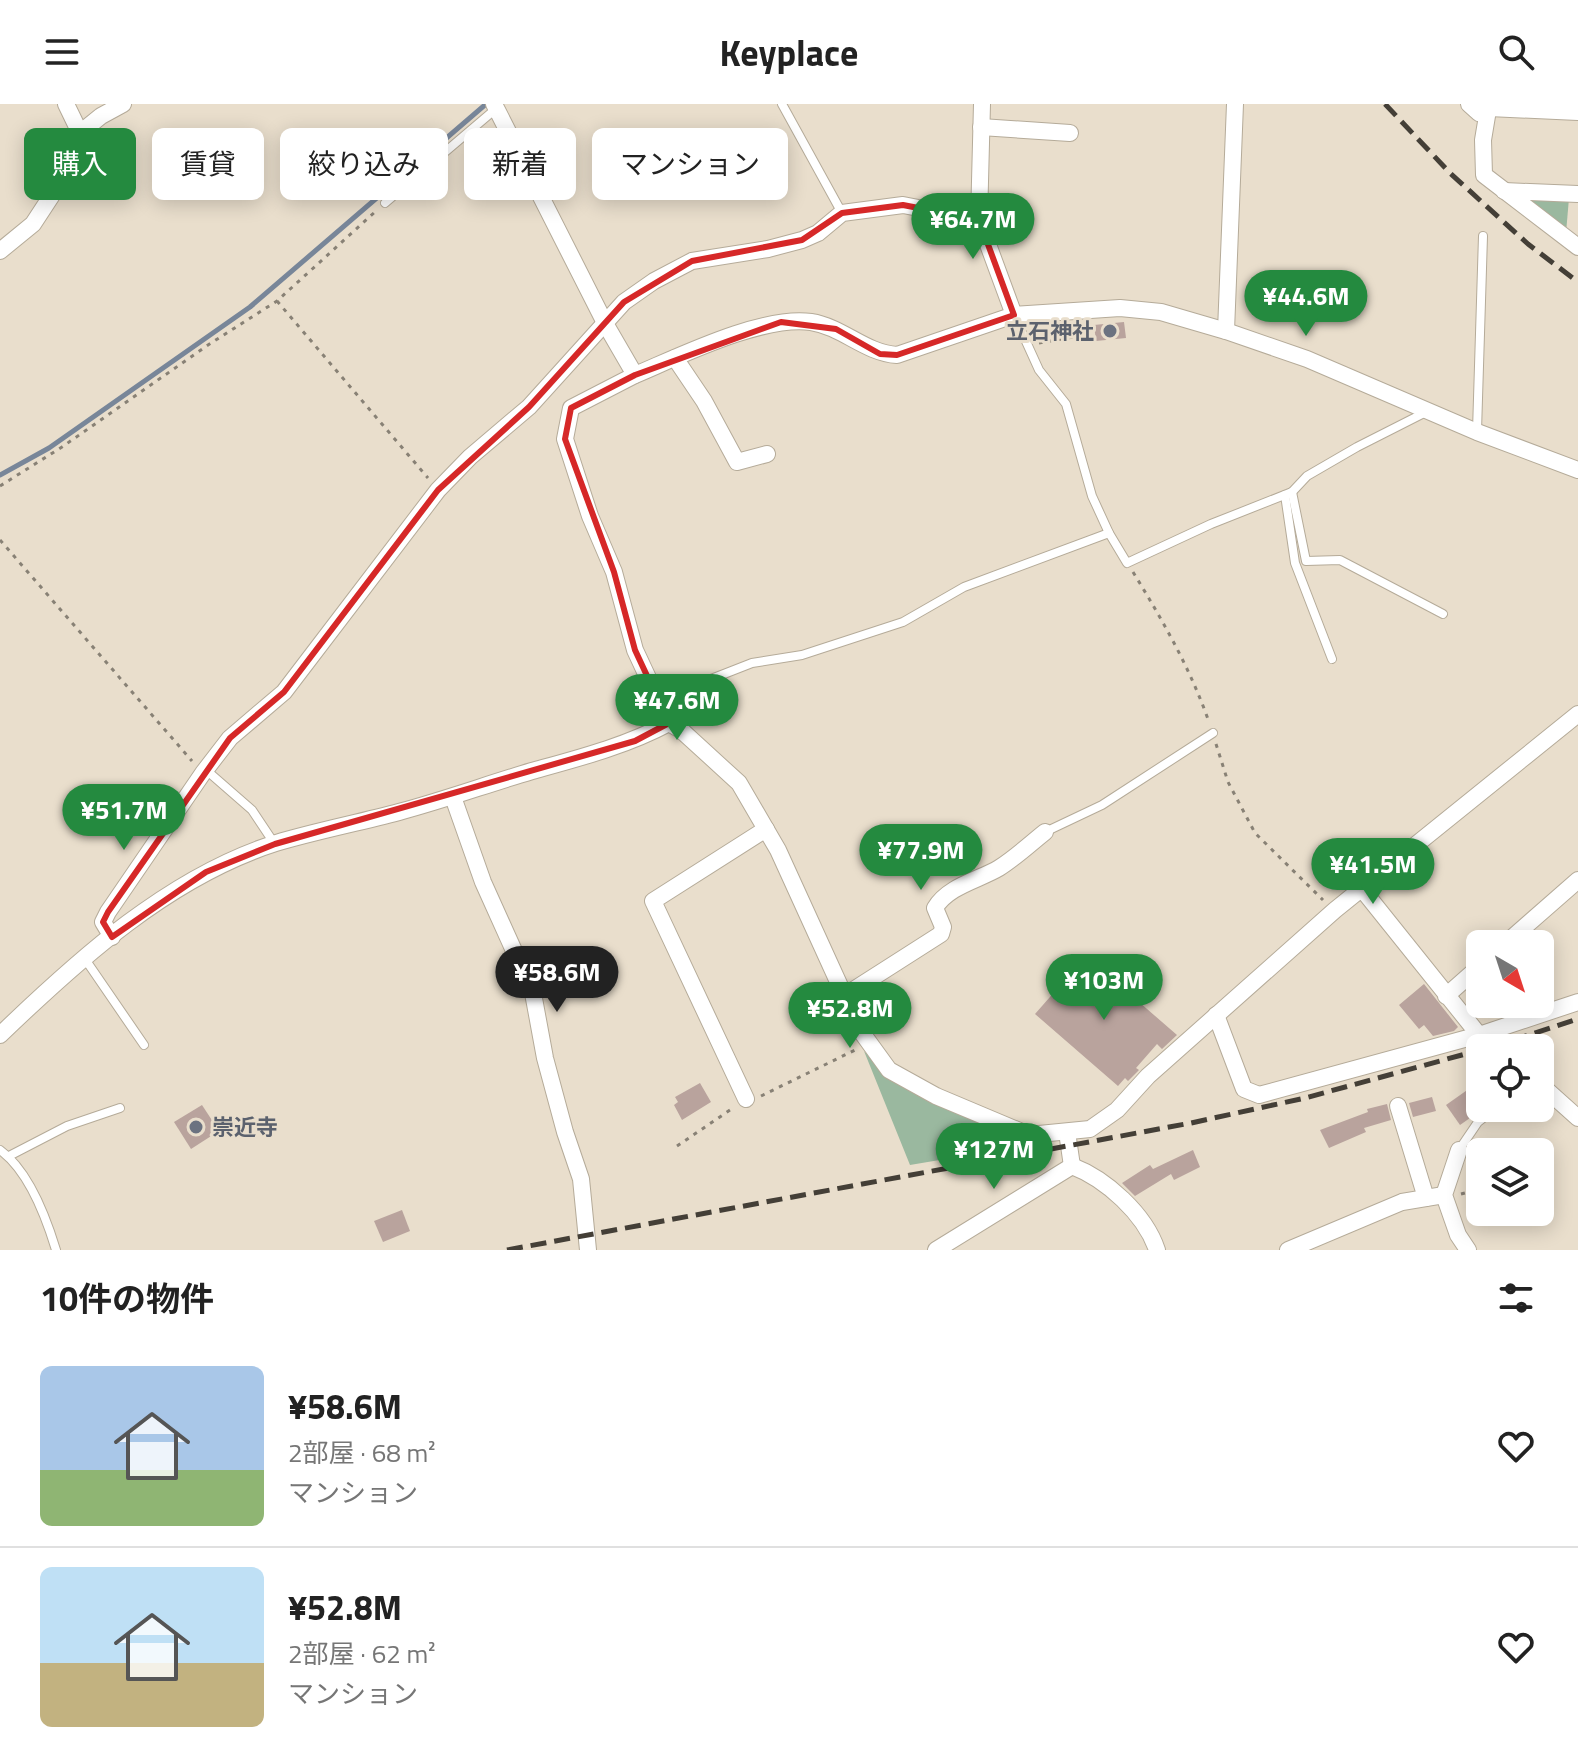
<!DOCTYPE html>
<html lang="ja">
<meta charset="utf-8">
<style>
:root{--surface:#fff;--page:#f6f6f6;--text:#222;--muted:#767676;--line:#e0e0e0;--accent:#248a3f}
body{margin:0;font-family:"Titillium Web","Noto Sans JP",sans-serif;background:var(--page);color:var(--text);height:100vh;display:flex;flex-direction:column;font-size:30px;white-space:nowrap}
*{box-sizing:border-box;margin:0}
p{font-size:26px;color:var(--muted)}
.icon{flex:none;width:44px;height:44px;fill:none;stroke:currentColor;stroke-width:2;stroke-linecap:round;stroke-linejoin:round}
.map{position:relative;height:1146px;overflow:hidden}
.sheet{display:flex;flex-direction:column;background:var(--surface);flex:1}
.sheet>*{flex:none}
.banner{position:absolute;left:24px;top:24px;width:800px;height:72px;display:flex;gap:16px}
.needle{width:52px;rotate:141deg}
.controls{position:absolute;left:1466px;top:826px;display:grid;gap:16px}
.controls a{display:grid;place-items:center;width:88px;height:88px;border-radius:12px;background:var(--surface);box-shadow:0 4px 20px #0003;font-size:40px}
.price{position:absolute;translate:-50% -68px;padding:0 18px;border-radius:28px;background:var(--accent);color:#fff;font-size:26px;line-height:52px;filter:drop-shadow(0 2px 4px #0008)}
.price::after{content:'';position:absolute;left:50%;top:48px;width:24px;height:18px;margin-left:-12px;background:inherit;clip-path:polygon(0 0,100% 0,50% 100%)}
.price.on{background:#222;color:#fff}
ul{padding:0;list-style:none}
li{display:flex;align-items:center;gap:24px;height:200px;padding:0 40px}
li+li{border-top:2px solid var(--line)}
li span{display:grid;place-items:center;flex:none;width:224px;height:160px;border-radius:12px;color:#555}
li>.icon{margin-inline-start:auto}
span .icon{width:96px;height:96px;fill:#fffc;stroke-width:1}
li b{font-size:34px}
h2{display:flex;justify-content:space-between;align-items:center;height:96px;padding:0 40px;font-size:34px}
.pill{padding:0 28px;border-radius:12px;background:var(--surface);box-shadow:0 4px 20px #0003;font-size:28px;line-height:72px}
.pill.on{background:var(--accent);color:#fff}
header{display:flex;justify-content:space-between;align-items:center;height:104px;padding:0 40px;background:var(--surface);font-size:36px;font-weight:700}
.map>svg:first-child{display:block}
</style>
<header><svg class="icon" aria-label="menu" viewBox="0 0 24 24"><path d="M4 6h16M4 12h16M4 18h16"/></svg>Keyplace<svg class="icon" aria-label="search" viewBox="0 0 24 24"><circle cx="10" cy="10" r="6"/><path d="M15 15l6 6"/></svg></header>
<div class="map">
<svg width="1578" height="1146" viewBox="0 0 1578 1146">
<rect width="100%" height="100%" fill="#e9decc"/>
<!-- green -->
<g fill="#9ab89f">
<polygon points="1520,92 1569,94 1566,129"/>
<polygon points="864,947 874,958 1032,1035 1034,1040 910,1061"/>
</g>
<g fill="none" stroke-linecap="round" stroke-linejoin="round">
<!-- stream -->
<polyline stroke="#788699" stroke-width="5" points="0,371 49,344 250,203 486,0"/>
</g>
<!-- building -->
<g fill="#b9a39d">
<polygon points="224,43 241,55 226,75 210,63"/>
<polygon points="1124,218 1126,234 1096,237 1094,221"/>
<polygon points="1086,852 1177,931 1162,945 1157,940 1136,964 1139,966 1128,977 1125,974 1118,982 1035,910"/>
<polygon points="1424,880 1458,923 1454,927 1433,932 1424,921 1419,925 1399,901"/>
<polygon points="1480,977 1480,1007 1460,1021 1446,1001"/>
<polygon points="700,979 711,998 682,1016 674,1001 678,998 675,993"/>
<polygon points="1432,993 1436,1007 1413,1013 1409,999"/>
<polygon points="1387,1000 1391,1016 1364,1024 1366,1028 1329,1044 1320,1026 1368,1008 1367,1005"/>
<polygon points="202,1001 219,1027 191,1045 174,1018"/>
<polygon points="1193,1046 1200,1063 1174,1076 1171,1070 1135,1092 1122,1079 1150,1061 1153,1065"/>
<polygon points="402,1106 410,1127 383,1138 374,1117"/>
</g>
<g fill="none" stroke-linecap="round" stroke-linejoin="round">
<!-- lane casing -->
<g stroke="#b5ab99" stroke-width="10">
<g id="lane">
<polyline points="782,0 842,109"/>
<polyline points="385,99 498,3"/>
<polyline points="1014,211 1039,266 1066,300 1092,392 1109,429 1127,459 1211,420 1292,388 1307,372 1357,343 1428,307"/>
<polyline points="1477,327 1483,132"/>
<polyline points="1292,388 1306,457 1340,456 1443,510"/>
<polyline points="1285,391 1295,459 1332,555"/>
<polyline points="660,595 752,559 802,551 903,518 964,483 1109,429"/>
<polyline points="205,665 252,706 274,739"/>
<polyline points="1045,728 1102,701 1213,629"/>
<polyline points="85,855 144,941"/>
<path d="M 0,1046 C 29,1067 46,1113 56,1146"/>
<polyline points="1459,1046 1478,1018 1496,1004"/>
<polyline points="9,1052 67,1022 120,1004"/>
</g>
</g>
<!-- street casing -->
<g stroke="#b5ab99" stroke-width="18">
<g id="street">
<polyline points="66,0 80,29"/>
<polyline points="982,0 979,116 1014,211"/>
<polyline points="1469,0 1479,9 1489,4 1578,8"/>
<polyline points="1489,0 1483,36 1484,71 1578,143"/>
<polyline points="981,23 1070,29"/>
<polyline points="1504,87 1578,90"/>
<polyline points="0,147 33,120 52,91 80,29 101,12 123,0"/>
<polyline points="1226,227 1235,0"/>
<polyline points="675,254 704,297 737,358 767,350"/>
<path d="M 635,271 C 680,252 763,211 811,218 C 843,223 865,249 897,251 L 1014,211 L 1120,204 L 1161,208 L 1226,227 L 1307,255 L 1477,328 L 1578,366"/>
<polyline points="669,619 681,626 739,679 778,746 860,926 889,966 936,992 1029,1031 1090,1025 1117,1006 1148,972 1335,806 1578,610"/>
<polyline points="453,693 483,778 533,889 545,954 565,1028 581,1075 588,1146"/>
<polyline points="1362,785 1479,931"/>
<polyline points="112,833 103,818 108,808 203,669 230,634 284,588 438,386 470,353 529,303 624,198 654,177 692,157 768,145 802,136 818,129 842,109 903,101 939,108 979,96"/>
<polyline points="1505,840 1578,776"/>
<path d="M 844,892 L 941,830 L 943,823 L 935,804 C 948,782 979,776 999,764 C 1015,754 1030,740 1045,728"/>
<polyline points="1446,892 1480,862"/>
<polyline points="1216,911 1244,985 1259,991 1479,931 1578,898"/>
<path d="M 0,931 C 79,855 169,773 276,739 C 316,727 358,719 399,708 C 444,696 488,680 532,667 C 579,654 626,642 669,619 L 635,546 L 614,468 L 590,412 L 565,335 L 571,304 L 635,271 L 606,221 L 494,0"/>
<polyline points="1540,980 1578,1014"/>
<polyline points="746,995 653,797 766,725"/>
<polyline points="1398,1002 1426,1094"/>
<polyline points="1067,1028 1072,1062"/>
<polyline points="1459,1046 1444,1091 1458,1131 1468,1146"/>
<path d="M 1072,1062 C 1106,1075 1145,1110 1157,1146"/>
<polyline points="936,1146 1072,1062"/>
<polyline points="1288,1146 1402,1098 1444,1091"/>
</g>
</g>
<!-- path -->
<g stroke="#888175" stroke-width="3" stroke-dasharray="4 6" stroke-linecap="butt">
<polyline points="277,197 428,374"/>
<polyline points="1039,239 1091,230"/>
<polyline points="0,382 62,343 208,241 277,197 376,107"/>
<polyline points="0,436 192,657"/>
<path d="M 1133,468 C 1163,517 1190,564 1209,618"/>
<polyline points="1216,640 1228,678 1255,729 1323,796"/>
<polyline points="761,992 855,946"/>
<polyline points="677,1042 733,1004"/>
<polyline points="1461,1090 1480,1085"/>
</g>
<!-- lane -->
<use href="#lane" stroke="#fff" stroke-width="8"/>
<!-- street -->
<use href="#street" stroke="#fff" stroke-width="16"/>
<!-- rail -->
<g stroke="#443f37" stroke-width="5" stroke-dasharray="16 8" stroke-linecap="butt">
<polyline points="1385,0 1450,69 1528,140 1578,178"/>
<polyline points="1489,944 1578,915"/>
<polyline points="507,1146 1191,1019 1305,994 1480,946"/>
</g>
</g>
<!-- marked area -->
<path fill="none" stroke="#d62828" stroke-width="6" stroke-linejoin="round" d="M 979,96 L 979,116 L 1014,211 L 897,251 L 880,250 L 836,225 L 781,218 L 635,271 L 571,304 L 565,335 L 614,468 L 635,546 L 669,619 L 635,637 L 275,740 L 206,768 L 112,833 L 103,818 L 108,808 L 230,634 L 284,588 L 438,386 L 529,303 L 624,198 L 692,157 L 802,136 L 842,109 L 903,101 L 939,108 Z"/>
<!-- markers -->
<g fill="#6b7280" stroke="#e9decc" stroke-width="3">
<circle cx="1110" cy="227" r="8"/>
<circle cx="196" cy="1023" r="8"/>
</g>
<g text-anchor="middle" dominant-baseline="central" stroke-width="6" stroke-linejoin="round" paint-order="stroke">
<!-- worship labels -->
<g font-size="22" font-weight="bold" fill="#5b616d" stroke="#e9decc" text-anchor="end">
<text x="1094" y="227">立石神社</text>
<text x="212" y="1023" text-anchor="start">崇近寺</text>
</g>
</g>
</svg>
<div class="controls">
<a><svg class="needle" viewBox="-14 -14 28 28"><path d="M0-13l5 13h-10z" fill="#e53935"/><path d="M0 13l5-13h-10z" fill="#767676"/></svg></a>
<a><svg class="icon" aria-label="locate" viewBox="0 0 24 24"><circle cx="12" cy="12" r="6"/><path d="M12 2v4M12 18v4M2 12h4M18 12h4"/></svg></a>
<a><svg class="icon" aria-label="layers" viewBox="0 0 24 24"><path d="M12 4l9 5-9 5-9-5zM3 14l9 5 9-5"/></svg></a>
</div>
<b class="price" style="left:973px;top:157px">¥64.7M</b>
<b class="price" style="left:1306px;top:234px">¥44.6M</b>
<b class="price" style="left:677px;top:638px">¥47.6M</b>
<b class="price" style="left:124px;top:748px">¥51.7M</b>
<b class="price" style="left:921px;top:788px">¥77.9M</b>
<b class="price" style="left:1373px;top:802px">¥41.5M</b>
<b class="price on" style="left:557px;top:910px">¥58.6M</b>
<b class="price" style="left:1104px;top:918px">¥103M</b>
<b class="price" style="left:850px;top:946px">¥52.8M</b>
<b class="price" style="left:994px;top:1087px">¥127M</b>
<div class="banner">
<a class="pill on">購入</a>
<a class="pill">賃貸</a>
<a class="pill">絞り込み</a>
<a class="pill">新着</a>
<a class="pill">マンション</a>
</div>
</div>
<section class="sheet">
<h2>10件の物件<svg class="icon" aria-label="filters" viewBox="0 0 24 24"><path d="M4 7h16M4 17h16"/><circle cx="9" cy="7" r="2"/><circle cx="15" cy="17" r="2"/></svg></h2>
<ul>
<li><span style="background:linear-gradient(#a9c7e8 65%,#8fb573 0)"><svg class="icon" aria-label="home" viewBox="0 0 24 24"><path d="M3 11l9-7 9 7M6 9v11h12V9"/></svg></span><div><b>¥58.6M</b><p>2部屋 · 68 m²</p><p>マンション</p></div><svg class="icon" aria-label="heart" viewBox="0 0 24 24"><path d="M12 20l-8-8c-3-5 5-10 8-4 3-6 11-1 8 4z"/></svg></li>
<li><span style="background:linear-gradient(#bfe0f5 60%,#c2b280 0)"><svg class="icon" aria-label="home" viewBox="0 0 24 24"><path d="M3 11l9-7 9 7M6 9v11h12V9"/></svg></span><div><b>¥52.8M</b><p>2部屋 · 62 m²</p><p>マンション</p></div><svg class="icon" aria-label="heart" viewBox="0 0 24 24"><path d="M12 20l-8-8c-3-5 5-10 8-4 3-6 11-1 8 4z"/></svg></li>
</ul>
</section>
